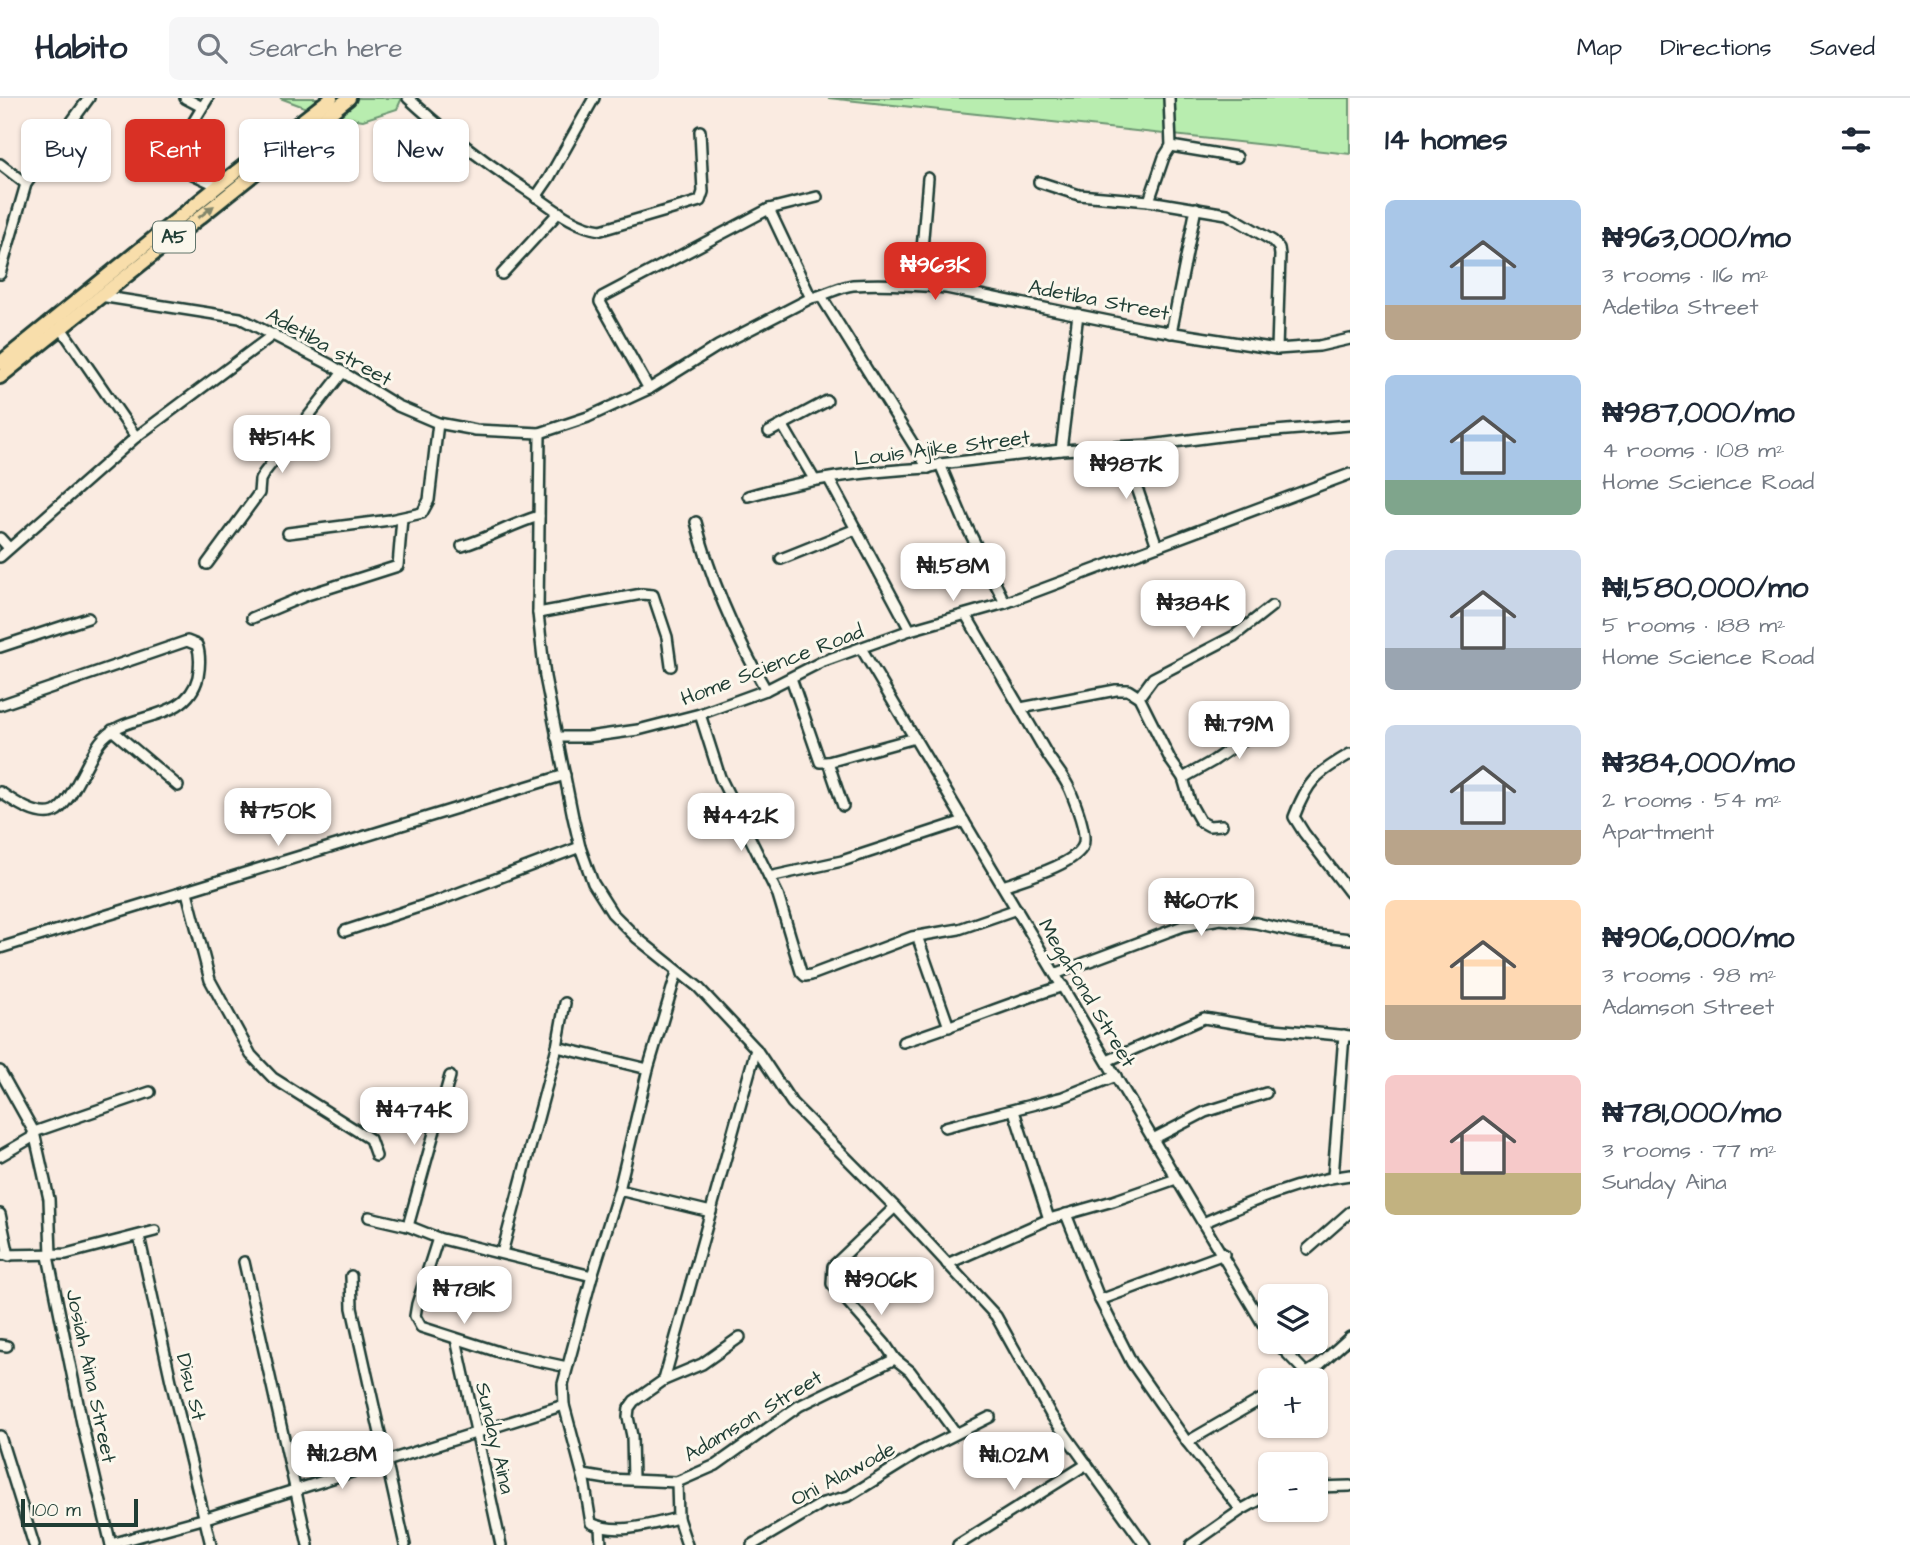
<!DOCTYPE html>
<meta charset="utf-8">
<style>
:root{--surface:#fff;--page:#f6f6f7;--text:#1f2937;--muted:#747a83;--line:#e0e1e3;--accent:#d93025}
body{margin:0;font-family:"Architects Daughter",sans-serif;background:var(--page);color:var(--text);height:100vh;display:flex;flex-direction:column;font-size:26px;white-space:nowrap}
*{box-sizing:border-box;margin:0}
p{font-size:23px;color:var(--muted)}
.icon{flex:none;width:38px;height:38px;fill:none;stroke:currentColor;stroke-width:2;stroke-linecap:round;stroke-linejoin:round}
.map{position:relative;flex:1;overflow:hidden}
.panel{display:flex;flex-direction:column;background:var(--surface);width:560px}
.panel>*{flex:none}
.top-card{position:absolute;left:21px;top:21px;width:665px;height:63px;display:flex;gap:14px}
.controls{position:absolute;left:1258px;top:1186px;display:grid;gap:14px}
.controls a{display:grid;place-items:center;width:70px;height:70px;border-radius:10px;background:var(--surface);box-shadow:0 2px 5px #0004;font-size:35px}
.scale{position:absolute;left:21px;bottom:18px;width:117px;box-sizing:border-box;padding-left:7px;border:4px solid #1f3d34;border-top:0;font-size:19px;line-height:24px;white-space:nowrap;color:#1f3d34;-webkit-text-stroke:5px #fbf7ec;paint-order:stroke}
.price{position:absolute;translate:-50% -60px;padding:0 16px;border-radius:14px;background:#fff;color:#222;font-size:23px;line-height:46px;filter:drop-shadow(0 2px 4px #0008)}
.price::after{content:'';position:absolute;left:50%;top:42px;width:21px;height:16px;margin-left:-10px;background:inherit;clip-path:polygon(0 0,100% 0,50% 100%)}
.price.on{background:var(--accent);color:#fff}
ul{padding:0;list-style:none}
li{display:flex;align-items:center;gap:21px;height:175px;padding:0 35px}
li span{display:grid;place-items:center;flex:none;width:196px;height:140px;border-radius:10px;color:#555}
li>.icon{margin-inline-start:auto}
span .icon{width:84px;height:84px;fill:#fffc;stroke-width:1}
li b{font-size:30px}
h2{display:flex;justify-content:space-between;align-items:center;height:84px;padding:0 35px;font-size:30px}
.tag{padding:0 24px;border-radius:10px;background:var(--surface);box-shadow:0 2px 5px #0004;font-size:24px;line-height:63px}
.tag.on{background:var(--accent);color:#fff}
header{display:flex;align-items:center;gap:42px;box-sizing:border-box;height:98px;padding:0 35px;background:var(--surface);border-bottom:2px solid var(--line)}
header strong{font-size:33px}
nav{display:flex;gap:38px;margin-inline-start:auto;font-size:24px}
.search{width:490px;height:63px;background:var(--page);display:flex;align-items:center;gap:18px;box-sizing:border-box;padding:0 24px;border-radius:10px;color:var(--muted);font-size:26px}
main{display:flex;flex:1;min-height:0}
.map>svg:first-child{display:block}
</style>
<header>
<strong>Habito</strong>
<div class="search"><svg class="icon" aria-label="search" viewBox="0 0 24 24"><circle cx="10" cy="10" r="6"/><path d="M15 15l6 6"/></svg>Search here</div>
<nav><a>Map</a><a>Directions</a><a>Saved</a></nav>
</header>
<main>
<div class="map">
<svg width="1350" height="1447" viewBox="0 0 1350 1447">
<rect width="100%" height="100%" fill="#faebe1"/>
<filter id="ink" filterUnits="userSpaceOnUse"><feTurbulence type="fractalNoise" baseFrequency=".0143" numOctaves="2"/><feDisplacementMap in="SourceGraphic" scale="14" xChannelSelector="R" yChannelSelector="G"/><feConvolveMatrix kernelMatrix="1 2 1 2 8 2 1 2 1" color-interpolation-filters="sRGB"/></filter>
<g filter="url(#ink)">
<!-- green -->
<g fill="#b8edaf" stroke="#6c9572" stroke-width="2">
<polygon points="280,0 402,0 397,11 363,22 323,16"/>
<polygon points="828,0 1350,0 1350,56"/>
</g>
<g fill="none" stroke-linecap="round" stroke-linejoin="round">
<!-- minor casing -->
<g stroke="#1f3d34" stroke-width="14">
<g id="minor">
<polyline points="185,0 202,9"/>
<polyline points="208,0 172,59 171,66 218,88"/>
<path d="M 408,0 C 447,36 490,68 534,97 C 554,111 576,129 601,132 L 700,103 L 703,94 L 700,33"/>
<polyline points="1171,48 1237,59"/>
<polyline points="0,66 26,86"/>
<polyline points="1039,84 1079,97 1149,103 1227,116 1273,143 1279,150 1280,157 1277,251"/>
<polyline points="536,99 549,80 594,0"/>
<polyline points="1149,103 1164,59 1171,48 1169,0"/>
<polyline points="769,111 811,200"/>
<polyline points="0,176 26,86 89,0"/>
<polyline points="502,176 559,114"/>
<polyline points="919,187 928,80"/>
<path d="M 100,198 L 240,220 L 331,267 L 398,308 L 438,325 L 476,332 L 540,335 L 588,319 L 649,291 L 718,248 L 811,200 C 826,197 838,189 853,187 C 883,185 916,187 946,190 L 1143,230 L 1277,251 L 1319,248 L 1350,241"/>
<polyline points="821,198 928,370"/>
<polyline points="61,230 136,339"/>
<polyline points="1171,235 1196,110"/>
<polyline points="649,291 600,204 602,199 769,111 817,99"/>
<polyline points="783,328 814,381"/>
<polyline points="769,334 827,303"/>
<polyline points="540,335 538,515 545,579 573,719 580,749 593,785 612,815 637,840 698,889 756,951 792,1005 895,1109 996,1218 1051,1317 1145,1447"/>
<polyline points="1123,349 1157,448"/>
<polyline points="1061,352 1078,216"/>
<polyline points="940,366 964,423 1005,505"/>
<polyline points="829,381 910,532"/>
<path d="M 748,398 C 806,381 867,373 928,370 L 940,366 L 1061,352 L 1150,347 L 1236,336 L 1350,327"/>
<path d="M 696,424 C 711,484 736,539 766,592"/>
<polyline points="288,435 390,422 422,415 429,402 438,325"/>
<polyline points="0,440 9,450"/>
<path d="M 462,448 C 489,440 512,426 539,418"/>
<polyline points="0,459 136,339 274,236"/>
<polyline points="781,461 856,431"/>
<polyline points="207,466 259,395 260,382 264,375 343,274"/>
<polyline points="538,515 642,496 653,497 667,539 671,568"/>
<path d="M 966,517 C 992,562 1018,606 1044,651 C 1052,666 1064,677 1070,692 C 1075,704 1088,736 1083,748 C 1074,767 1022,781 1003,788"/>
<polyline points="252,520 307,497 398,468 402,420"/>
<polyline points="0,549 88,520"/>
<polyline points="861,550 1270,1238"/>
<polyline points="791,580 820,664 828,664 915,640"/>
<polyline points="1139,599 1153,580 1234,538 1272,508"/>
<path d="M 0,607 L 187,543 L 197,547 C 201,558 200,568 198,579 C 186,627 123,612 100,644 C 88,660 70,708 54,714 C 37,720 13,703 0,694"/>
<polyline points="1021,610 1116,592 1128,592 1139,599 1171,663 1183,680 1191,707 1200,723 1209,728 1222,727"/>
<polyline points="700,616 720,679 778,797 801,874 805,878 811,877 912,839 959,831 1017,811"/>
<polyline points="112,632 178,688"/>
<polyline points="556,639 588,639 638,632 700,616 766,592 821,564 910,532 1005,505 1350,376"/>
<path d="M 1350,656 C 1317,675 1308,682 1294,719 L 1304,735 L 1350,795"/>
<polyline points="828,664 843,708"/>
<polyline points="1183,680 1213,663 1278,618"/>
<polyline points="769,779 842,763 964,723"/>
<polyline points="187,794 210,882 251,957 273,980 370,1041 376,1058"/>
<polyline points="345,833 440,802 580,749"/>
<polyline points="917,838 949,929"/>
<polyline points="0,850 565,677"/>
<path d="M 677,874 L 648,971 L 619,1092 L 592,1178 L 563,1286 L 564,1307 L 584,1382 L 591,1425 C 618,1438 651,1426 678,1420"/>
<polyline points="1055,876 1183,828 1220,821 1256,825 1299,835 1350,841"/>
<path d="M 903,944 C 957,927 1009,905 1063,888"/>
<polyline points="557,949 648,971"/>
<polyline points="1107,963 1204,920 1263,930 1350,938"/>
<polyline points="0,973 34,1034 49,1101 51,1157"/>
<polyline points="1014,1013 1049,1121"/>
<polyline points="945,1029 1063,999 1116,978"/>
<polyline points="1153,1041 1205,1014 1266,995"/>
<polyline points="0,1058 31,1040 34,1034 150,994"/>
<polyline points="1333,1079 1344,937"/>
<polyline points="619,1092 711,1114"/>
<polyline points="895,1109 833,1168 832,1186 885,1246 895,1261 910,1273 955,1334"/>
<polyline points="0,1116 9,1158"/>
<polyline points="1066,1116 1100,1202 1132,1265 1187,1344 1241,1412"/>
<polyline points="369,1119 408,1128 438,1140 592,1178"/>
<path d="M 1203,1125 C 1250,1104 1299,1083 1350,1077"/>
<polyline points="408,1128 450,978"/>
<polyline points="139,1138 171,1283 211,1447"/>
<polyline points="438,1140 417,1206 415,1218 421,1229 502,1255 567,1269"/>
<polyline points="1308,1151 1350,1114"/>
<polyline points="502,1155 557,949 565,905"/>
<polyline points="0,1157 66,1156 155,1133"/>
<polyline points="48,1158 82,1325 111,1447"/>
<polyline points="244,1164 308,1447"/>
<polyline points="947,1166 1049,1121 1113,1103 1176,1081"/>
<polyline points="351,1178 352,1210 405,1447"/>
<polyline points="1100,1202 1224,1156"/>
<polyline points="456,1241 501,1447"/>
<polyline points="1276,1244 1306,1275"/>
<polyline points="0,1247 7,1248"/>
<polyline points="664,1282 756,951"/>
<polyline points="1293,1283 1318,1268 1350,1239"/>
<polyline points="0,1338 34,1447"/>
<polyline points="1187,1344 1270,1296"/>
<polyline points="583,1377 607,1381 677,1384 716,1367 799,1308 895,1261"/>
<polyline points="633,1381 632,1338 628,1319 629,1310 634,1303 664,1282 702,1266 740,1239"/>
<polyline points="677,1384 678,1420 687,1447"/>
<polyline points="1316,1389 1350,1388"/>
<polyline points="600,1429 601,1447"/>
<polyline points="111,1446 206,1420 564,1307"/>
<polyline points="752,1447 823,1405 849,1398 920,1354 990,1319"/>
<polyline points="958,1447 1087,1366"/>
<polyline points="1191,1447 1241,1412 1270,1396"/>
</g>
</g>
<!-- highway casing -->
<g stroke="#1f3d34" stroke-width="18">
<g id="highway">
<polyline points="0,265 218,88 331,0"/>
<polyline points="0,279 349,0"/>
</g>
</g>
<!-- minor -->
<use href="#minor" stroke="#fbf7ec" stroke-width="9"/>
<!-- highway -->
<use href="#highway" stroke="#f8deab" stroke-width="12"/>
</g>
<!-- one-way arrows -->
<defs><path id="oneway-solid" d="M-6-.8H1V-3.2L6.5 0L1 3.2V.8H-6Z" transform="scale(1.75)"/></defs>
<use fill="#81856a" href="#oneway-solid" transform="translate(206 114) rotate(-38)"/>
</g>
<g text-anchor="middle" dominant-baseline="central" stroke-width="6" stroke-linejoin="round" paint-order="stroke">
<!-- shield labels -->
<rect fill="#fbf7ec" stroke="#61756b" stroke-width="2" x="153" y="123.5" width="42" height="31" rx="5"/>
<g font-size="19" font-weight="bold" fill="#1f3d34">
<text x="174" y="139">A5</text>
</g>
<!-- street labels -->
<g font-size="21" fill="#1f3d34" stroke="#fbf7ec">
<text transform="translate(1099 202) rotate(11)">Adetiba Street</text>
<text transform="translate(329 249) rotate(29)">Adetiba street</text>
<text transform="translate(942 350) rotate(-7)">Louis Ajike Street</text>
<text transform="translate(772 567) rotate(-21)">Home Science Road</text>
<text transform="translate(1087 895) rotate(59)">Megafond Street</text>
<text transform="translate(91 1278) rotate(78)">Josiah Aina Street</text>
<text transform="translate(191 1289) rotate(76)">Disu St</text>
<text transform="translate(753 1318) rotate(-31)">Adamson Street</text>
<text transform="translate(495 1340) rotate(77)">Sunday Aina</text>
<text transform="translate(843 1376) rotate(-28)">Oni Alawode</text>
</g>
</g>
</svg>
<div class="controls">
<a><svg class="icon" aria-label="layers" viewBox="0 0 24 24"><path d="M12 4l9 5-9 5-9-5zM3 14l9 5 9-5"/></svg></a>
<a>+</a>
<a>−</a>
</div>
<div class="scale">100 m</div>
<b class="price on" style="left:935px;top:204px">₦963K</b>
<b class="price" style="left:282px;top:377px">₦514K</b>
<b class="price" style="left:1126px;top:403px">₦987K</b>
<b class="price" style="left:953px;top:505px">₦1.58M</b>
<b class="price" style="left:1193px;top:542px">₦384K</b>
<b class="price" style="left:1239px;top:663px">₦1.79M</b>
<b class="price" style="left:278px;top:750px">₦750K</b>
<b class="price" style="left:741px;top:755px">₦442K</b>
<b class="price" style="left:1201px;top:840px">₦607K</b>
<b class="price" style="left:414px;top:1049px">₦474K</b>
<b class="price" style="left:881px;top:1219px">₦906K</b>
<b class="price" style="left:464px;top:1228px">₦781K</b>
<b class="price" style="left:342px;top:1393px">₦1.28M</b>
<b class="price" style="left:1014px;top:1394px">₦1.02M</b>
<div class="top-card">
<a class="tag">Buy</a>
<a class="tag on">Rent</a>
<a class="tag">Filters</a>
<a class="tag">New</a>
</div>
</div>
<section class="panel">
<h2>14 homes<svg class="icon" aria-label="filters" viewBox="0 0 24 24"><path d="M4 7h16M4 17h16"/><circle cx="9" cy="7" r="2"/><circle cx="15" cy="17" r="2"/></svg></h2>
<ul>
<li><span style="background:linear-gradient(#a9c7e8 75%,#b9a48a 0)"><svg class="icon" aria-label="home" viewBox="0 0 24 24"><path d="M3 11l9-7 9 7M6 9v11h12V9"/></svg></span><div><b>₦963,000/mo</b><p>3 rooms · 116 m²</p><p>Adetiba Street</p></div></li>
<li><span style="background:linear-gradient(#a9c7e8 75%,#7fa58c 0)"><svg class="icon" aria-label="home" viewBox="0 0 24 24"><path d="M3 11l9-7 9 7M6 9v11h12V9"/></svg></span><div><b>₦987,000/mo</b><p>4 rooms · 108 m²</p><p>Home Science Road</p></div></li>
<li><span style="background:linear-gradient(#c9d6e8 70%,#9aa5b1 0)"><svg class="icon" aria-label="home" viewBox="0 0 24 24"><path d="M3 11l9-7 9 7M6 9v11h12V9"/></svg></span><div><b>₦1,580,000/mo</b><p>5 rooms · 188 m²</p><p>Home Science Road</p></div></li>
<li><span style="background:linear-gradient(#c9d6e8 75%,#b9a48a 0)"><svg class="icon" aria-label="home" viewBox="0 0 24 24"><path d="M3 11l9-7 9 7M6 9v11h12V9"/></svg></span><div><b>₦384,000/mo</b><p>2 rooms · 54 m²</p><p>Apartment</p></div></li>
<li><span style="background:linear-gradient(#ffd9b3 75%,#b9a48a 0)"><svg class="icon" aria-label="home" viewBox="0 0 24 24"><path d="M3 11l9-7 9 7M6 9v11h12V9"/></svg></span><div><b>₦906,000/mo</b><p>3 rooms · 98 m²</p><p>Adamson Street</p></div></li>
<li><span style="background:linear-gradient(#f6c9c9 70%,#c2b280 0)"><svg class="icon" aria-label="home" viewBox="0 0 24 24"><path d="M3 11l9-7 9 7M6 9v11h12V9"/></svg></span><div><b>₦781,000/mo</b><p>3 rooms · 77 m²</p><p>Sunday Aina</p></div></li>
</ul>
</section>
</main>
